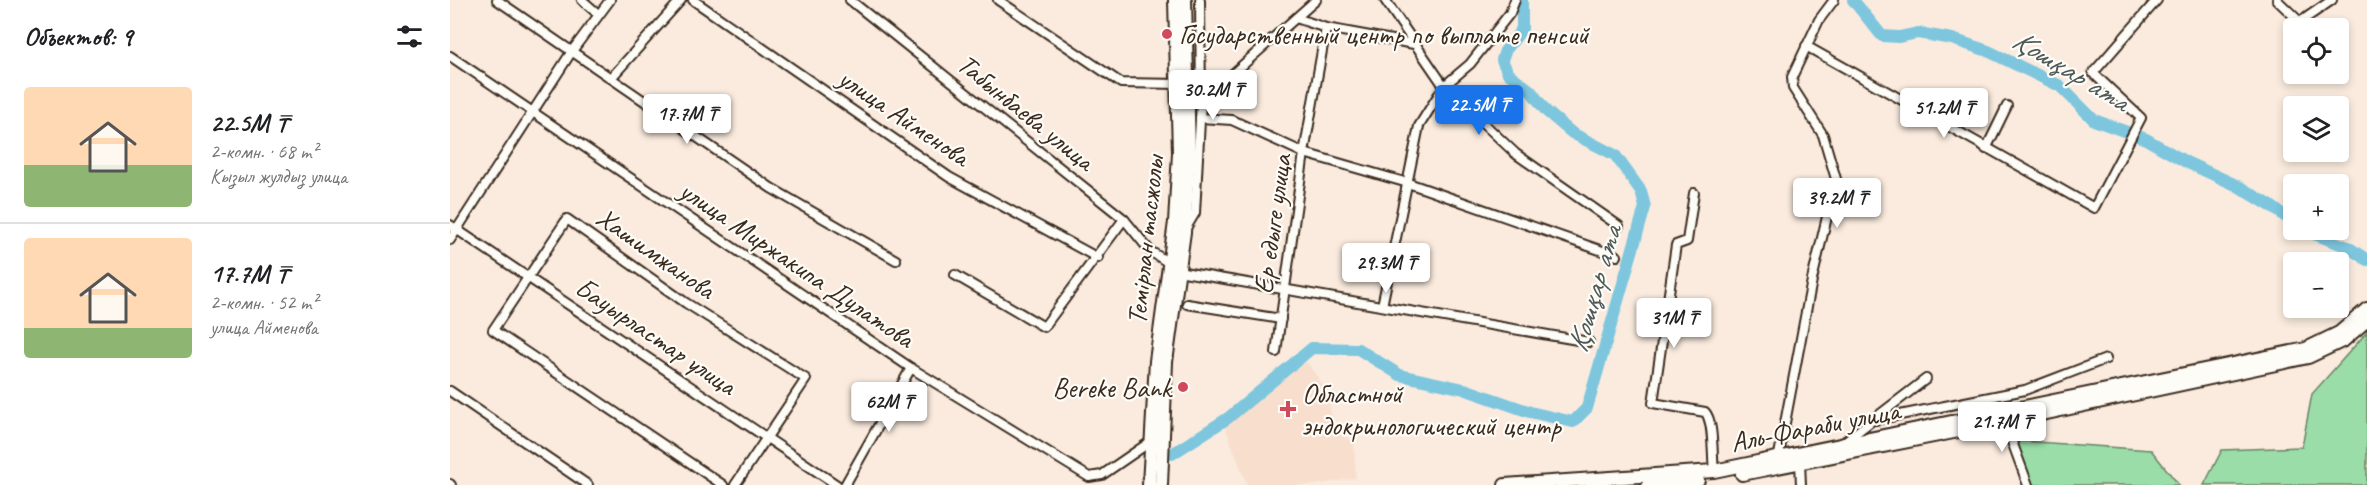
<!DOCTYPE html>
<html lang="ru">
<meta charset="utf-8">
<style>
:root{--surface:#fff;--page:#f2f2f2;--text:#202124;--muted:#757577;--line:#e0e0e0;--accent:#1a73e8}
body{margin:0;font-family:Caveat,sans-serif;background:var(--page);color:var(--text);height:100vh;display:flex;flex-direction:column;font-size:22px;white-space:nowrap}
*{box-sizing:border-box;margin:0}
p{font-size:20px;color:var(--muted)}
.icon{flex:none;width:33px;height:33px;fill:none;stroke:currentColor;stroke-width:2;stroke-linecap:round;stroke-linejoin:round}
.map{position:relative;flex:1;overflow:hidden}
.side{display:flex;flex-direction:column;background:var(--surface);width:450px}
.side>*{flex:none}
.tools{position:absolute;left:1833px;top:18px;display:grid;gap:12px}
.tools a{display:grid;place-items:center;width:66px;height:66px;border-radius:6px;background:var(--surface);box-shadow:0 3px 9px #0003;font-size:30px}
.price{position:absolute;translate:-50% -51px;padding:0 14px;border-radius:6px;background:#fff;color:#222;font-size:20px;line-height:39px;filter:drop-shadow(0 2px 3px #0008)}
.price::after{content:'';position:absolute;left:50%;top:36px;width:18px;height:14px;margin-left:-9px;background:inherit;clip-path:polygon(0 0,100% 0,50% 100%)}
.price.on{background:var(--accent);color:#fff}
ul{padding:0;list-style:none}
li{display:flex;align-items:center;gap:18px;height:150px;padding:0 24px}
li+li{border-top:2px solid var(--line)}
li span{display:grid;place-items:center;flex:none;width:168px;height:120px;border-radius:6px;color:#555}
li>.icon{margin-inline-start:auto}
span .icon{width:72px;height:72px;fill:#fffc;stroke-width:1}
li b{font-size:26px}
h2{display:flex;justify-content:space-between;align-items:center;height:72px;padding:0 24px;font-size:26px}
main{display:flex;flex:1;min-height:0}
.map>svg:first-child{display:block}
</style>
<main>
<section class="side">
<h2>Объектов: 9<svg class="icon" aria-label="filters" viewBox="0 0 24 24"><path d="M4 7h16M4 17h16"/><circle cx="9" cy="7" r="2"/><circle cx="15" cy="17" r="2"/></svg></h2>
<ul>
<li><span style="background:linear-gradient(#ffd9b3 65%,#8fb573 0)"><svg class="icon" aria-label="home" viewBox="0 0 24 24"><path d="M3 11l9-7 9 7M6 9v11h12V9"/></svg></span><div><b>22.5M ₸</b><p>2-комн. · 68 m²</p><p>Кызыл жулдыз улица</p></div></li>
<li><span style="background:linear-gradient(#ffd9b3 75%,#8fb573 0)"><svg class="icon" aria-label="home" viewBox="0 0 24 24"><path d="M3 11l9-7 9 7M6 9v11h12V9"/></svg></span><div><b>17.7M ₸</b><p>2-комн. · 52 m²</p><p>улица Айменова</p></div></li>
</ul>
</section>
<div class="map">
<svg width="1917" height="485" viewBox="0 0 1917 485">
<rect width="100%" height="100%" fill="#faebde"/>
<filter id="ink" filterUnits="userSpaceOnUse"><feTurbulence type="fractalNoise" baseFrequency=".0167" numOctaves="2"/><feDisplacementMap in="SourceGraphic" scale="12" xChannelSelector="R" yChannelSelector="G"/><feConvolveMatrix kernelMatrix="1 2 1 2 8 2 1 2 1" color-interpolation-filters="sRGB"/></filter>
<g filter="url(#ink)">
<!-- built -->
<polygon fill="#f8dfcd" points="856,361 877,391 884,429 904,442 906,478 865,485 797,485 775,427"/>
<!-- green -->
<g fill="#9adda9" stroke="#6a8464" stroke-width="1.5">
<polygon points="1917,332 1917,485 1754,485 1772,450 1852,447 1862,394"/>
<polygon points="1558,440 1701,450 1729,485 1577,485"/>
</g>
<g fill="none" stroke-linecap="round" stroke-linejoin="round">
<!-- river -->
<g stroke="#7dc6de" stroke-width="12">
<polyline points="1403,0 1432,36 1449,37 1468,33 1502,39 1538,51 1610,86 1644,120 1696,139 1736,162 1788,186 1821,206 1844,223"/>
<polyline points="1853,230 1898,247 1917,260"/>
<polyline points="722,454 778,418 862,348 908,349 950,375 1014,389 1080,412 1123,422 1137,408 1195,207 1191,191 1165,155 1122,133 1096,111 1081,91 1058,73 1052,60 1055,51 1072,29 1072,0"/>
</g>
<!-- street casing -->
<g stroke="#3b2a1e" stroke-width="12">
<g id="street">
<polyline points="47,0 321,188 446,260"/>
<polyline points="132,0 148,14"/>
<polyline points="243,0 499,177 648,258"/>
<polyline points="400,0 674,219 700,251 719,263"/>
<polyline points="548,0 671,83 731,84"/>
<polyline points="935,0 994,86 1066,154 1169,226"/>
<polyline points="1827,0 1850,22 1882,0"/>
<polyline points="876,28 964,44"/>
<polyline points="1356,46 1644,208 1691,118 1643,73 1707,0"/>
<polyline points="0,56 461,368 639,477 652,475 700,442"/>
<polyline points="161,78 231,0"/>
<polyline points="751,102 866,0"/>
<polyline points="750,118 782,120 854,153 958,183 1167,256"/>
<polyline points="1536,149 1557,106"/>
<path d="M 1244,193 L 1237,241 L 1226,245 L 1203,403 L 1255,412 C 1264,421 1262,456 1264,471"/>
<polyline points="0,225 387,485"/>
<polyline points="736,228 745,213 751,102 750,0"/>
<polyline points="0,240 122,51 160,0"/>
<polyline points="728,271 1139,342"/>
<polyline points="505,275 594,327 674,219"/>
<polyline points="737,304 831,319"/>
<polyline points="932,306 969,126 994,86 1020,64 1060,13 1065,0"/>
<polyline points="826,352 854,153 876,28 846,18"/>
<polyline points="0,391 138,485"/>
<polyline points="1425,420 1575,390 1656,359"/>
<polyline points="1554,420 1578,485"/>
<polyline points="1394,442 1476,379"/>
<polyline points="1328,460 1362,280 1386,179 1373,135 1343,88 1342,77 1369,20 1384,0"/>
<polyline points="1350,462 1351,485"/>
<polyline points="0,484 1,485"/>
<polyline points="273,485 43,330 117,219 236,303 356,379 285,485"/>
<polyline points="395,485 461,368"/>
</g>
</g>
<!-- primary casing -->
<g stroke="#3b2a1e" stroke-width="16">
<g id="primary">
<polyline points="1292,474 1554,422 1858,357 1894,340 1917,320"/>
<polyline points="699,485 706,361 725,222 729,153 725,0"/>
<polyline points="711,485 716,362 734,232 739,153 735,0"/>
<polyline points="1055,485 1264,471 1856,349 1889,333 1917,309"/>
<polyline points="1198,485 1248,480"/>
</g>
</g>
<!-- street -->
<use href="#street" stroke="#fdfcf7" stroke-width="8"/>
<!-- primary -->
<use href="#primary" stroke="#fdfcf7" stroke-width="12"/>
</g>
</g>
<!-- markers -->
<g fill="#d1495b" stroke="#fdfcf7" stroke-width="2">
<circle cx="717" cy="34" r="6"/>
<circle cx="733" cy="387" r="6"/>
<path d="M835 400h6v6h6v6h-6v6h-6v-6h-6v-6h6z"/>
</g>
<g text-anchor="middle" dominant-baseline="central" stroke-width="4.5" stroke-linejoin="round" paint-order="stroke">
<!-- poi labels -->
<g font-size="28" fill="#3b2a1e" stroke="#fdfcf7" text-anchor="start">
<text x="729" y="34">Государственный центр по выплате пенсий</text>
<text x="721" y="387" text-anchor="end">Bereke Bank</text>
<text x="852" y="393">Областной<tspan x="852" dy="32">эндокринологический центр</tspan></text>
</g>
<!-- street labels -->
<g font-size="28" fill="#3b2a1e" stroke="#fdfcf7">
<text transform="translate(576 112) rotate(39)">Табынбаева улица</text>
<text transform="translate(454 117) rotate(34)">улица Айменова</text>
<text transform="translate(822 224) rotate(-82)">Ер едыге улица</text>
<text transform="translate(695 240) rotate(-84)">Темірлан тасжолы</text>
<text transform="translate(206 253) rotate(35)">Хашимжанова</text>
<text transform="translate(347 264) rotate(34)">улица Миржакипа Дулатова</text>
<text transform="translate(206 336) rotate(34)">Бауырластар улица</text>
<text transform="translate(1365 426) rotate(-11)">Аль-Фараби улица</text>
</g>
<!-- water labels -->
<g font-size="30" font-style="italic" fill="#4f5958" stroke="#fdfcf7">
<text transform="translate(1621 70) rotate(31)">Қошқар ата</text>
<text transform="translate(1144 289) rotate(-74)">Қошқар ата</text>
</g>
</g>
</svg>
<div class="tools">
<a><svg class="icon" aria-label="locate" viewBox="0 0 24 24"><circle cx="12" cy="12" r="6"/><path d="M12 2v4M12 18v4M2 12h4M18 12h4"/></svg></a>
<a><svg class="icon" aria-label="layers" viewBox="0 0 24 24"><path d="M12 4l9 5-9 5-9-5zM3 14l9 5 9-5"/></svg></a>
<a>+</a>
<a>−</a>
</div>
<b class="price" style="left:763px;top:121px">30.2M ₸</b>
<b class="price on" style="left:1029px;top:136px">22.5M ₸</b>
<b class="price" style="left:1494px;top:139px">51.2M ₸</b>
<b class="price" style="left:237px;top:145px">17.7M ₸</b>
<b class="price" style="left:1387px;top:229px">39.2M ₸</b>
<b class="price" style="left:936px;top:294px">29.3M ₸</b>
<b class="price" style="left:1224px;top:349px">31M ₸</b>
<b class="price" style="left:439px;top:433px">62M ₸</b>
<b class="price" style="left:1552px;top:453px">21.7M ₸</b>
</div>
</main>
